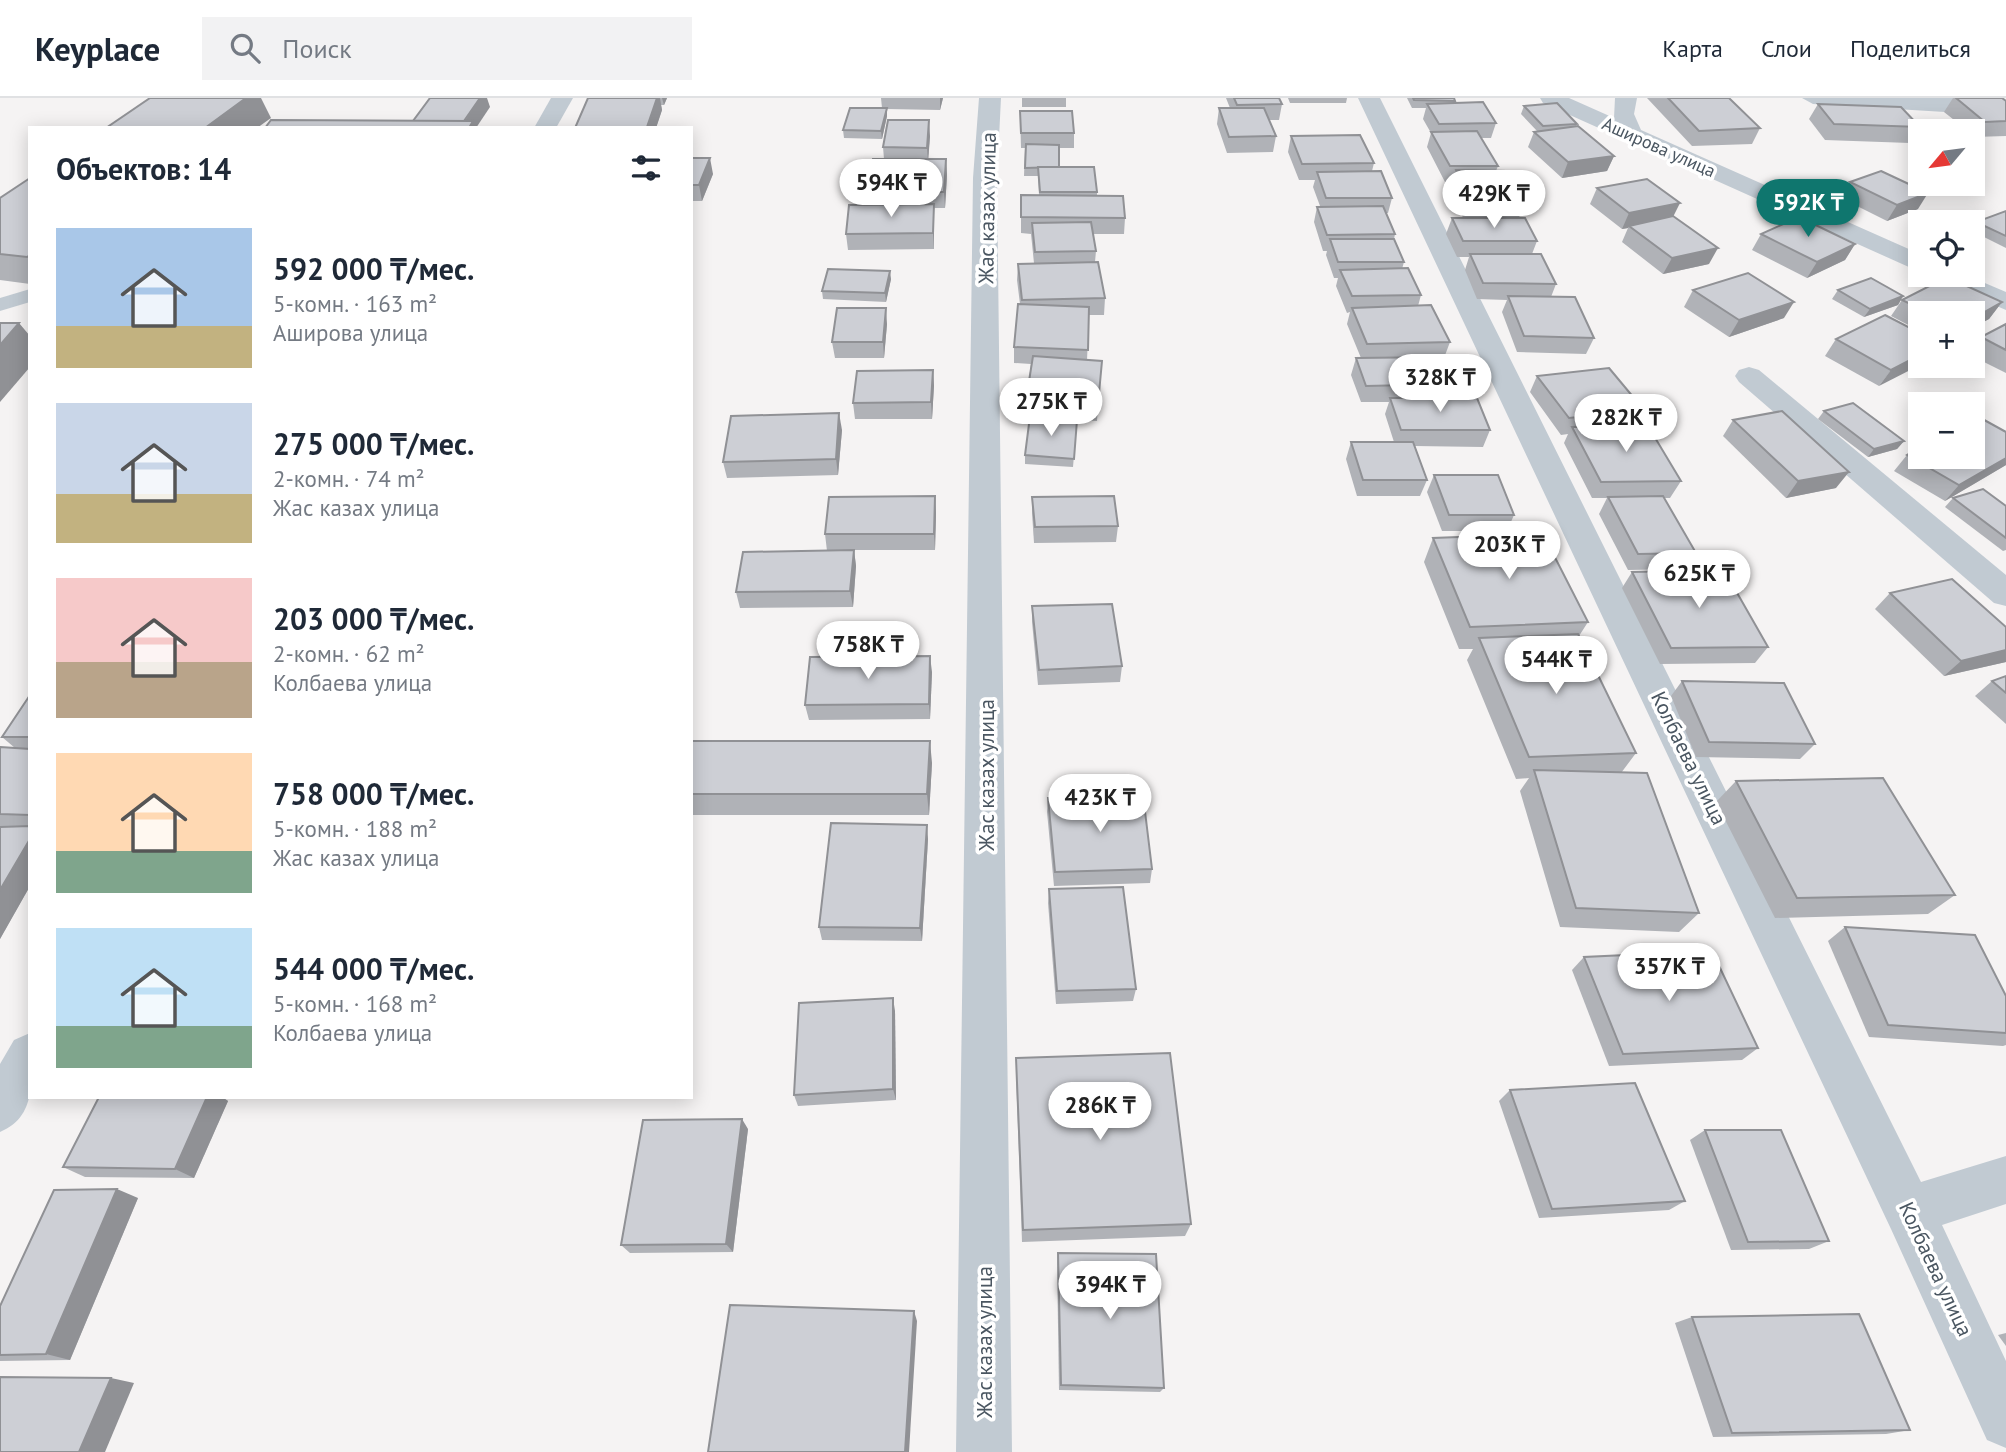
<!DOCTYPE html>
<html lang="ru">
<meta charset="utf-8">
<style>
:root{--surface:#fff;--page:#f2f2f3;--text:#1f2937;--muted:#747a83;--line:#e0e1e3;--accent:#0f766e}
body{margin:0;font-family:"PT Sans",sans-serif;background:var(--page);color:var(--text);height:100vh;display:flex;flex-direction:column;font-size:26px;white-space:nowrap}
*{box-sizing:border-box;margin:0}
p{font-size:23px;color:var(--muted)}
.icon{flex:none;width:38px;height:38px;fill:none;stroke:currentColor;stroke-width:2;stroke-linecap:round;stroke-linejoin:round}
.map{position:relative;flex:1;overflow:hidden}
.details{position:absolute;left:28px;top:28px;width:665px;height:973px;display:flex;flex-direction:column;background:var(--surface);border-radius:0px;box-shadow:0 4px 18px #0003}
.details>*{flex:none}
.needle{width:46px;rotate:241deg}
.buttons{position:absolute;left:1908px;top:21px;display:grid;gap:14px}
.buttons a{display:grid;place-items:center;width:77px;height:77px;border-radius:0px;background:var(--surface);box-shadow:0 4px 18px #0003;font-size:35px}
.price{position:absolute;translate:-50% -60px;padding:0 16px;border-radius:24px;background:#fff;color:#222;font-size:23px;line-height:46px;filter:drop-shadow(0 2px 4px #0008)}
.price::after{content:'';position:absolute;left:50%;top:42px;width:21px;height:16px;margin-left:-10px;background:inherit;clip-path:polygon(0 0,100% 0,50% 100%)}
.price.current{background:var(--accent);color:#fff}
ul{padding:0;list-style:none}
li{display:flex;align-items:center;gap:21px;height:175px;padding:0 28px}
li span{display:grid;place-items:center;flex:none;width:196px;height:140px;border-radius:0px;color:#555}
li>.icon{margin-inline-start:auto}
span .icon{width:84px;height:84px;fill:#fffc;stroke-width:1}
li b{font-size:30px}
h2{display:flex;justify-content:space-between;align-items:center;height:84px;padding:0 28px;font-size:30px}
header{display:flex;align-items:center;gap:42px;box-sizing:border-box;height:98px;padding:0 35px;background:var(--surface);border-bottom:2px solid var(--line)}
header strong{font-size:33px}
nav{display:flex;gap:38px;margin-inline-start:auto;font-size:24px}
.search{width:490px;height:63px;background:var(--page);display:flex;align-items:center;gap:18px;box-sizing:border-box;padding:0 24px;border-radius:0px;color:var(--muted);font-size:26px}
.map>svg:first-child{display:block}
</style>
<header>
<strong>Keyplace</strong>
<div class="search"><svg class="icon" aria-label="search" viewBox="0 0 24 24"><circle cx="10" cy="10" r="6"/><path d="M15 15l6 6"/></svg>Поиск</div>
<nav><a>Карта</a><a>Слои</a><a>Поделиться</a></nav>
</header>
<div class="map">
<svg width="2006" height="1354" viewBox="0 0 2006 1354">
<rect width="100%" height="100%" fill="#f5f3f3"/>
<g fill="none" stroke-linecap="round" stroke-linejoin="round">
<!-- service -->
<polygon fill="#c1cad2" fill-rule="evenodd" points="30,191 30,204 0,213 0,200"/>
<!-- minor -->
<g fill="#c1cad2" fill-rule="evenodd">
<polygon points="551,0 573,0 556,30 534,30"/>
<polygon points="979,0 1001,0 997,80 1012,1354 956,1354 973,80"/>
<polygon points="1358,0 1380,0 1921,1084 2006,1058 2006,1106 1942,1127 2006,1263 2006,1350 1987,1342 1891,1131"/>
<polygon points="1540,0 1569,0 1614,20 1615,0 1637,0 1634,16 1641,32 1920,156 1920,174 1543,5"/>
<polygon points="1802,0 1980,0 1977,5 1945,14 1813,6"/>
<polygon points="1932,177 1966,177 2006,194 2006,212 1936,182"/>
<polygon points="1749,269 1759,272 2006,477 2006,508 1994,505 1739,284 1735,278 1739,272"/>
<path d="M 30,935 C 30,974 41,1017 0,1034 L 0,966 L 14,942 Z"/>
</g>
</g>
<!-- wall -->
<g fill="#b0b2b7">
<polygon points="588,0 667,0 664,7 661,7 662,12 656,30 575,30"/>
<polygon points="881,0 943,0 940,12 887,11 887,18 882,41 844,40 843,32 882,10"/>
<rect x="1022" y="0" width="44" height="9"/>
<polygon points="1226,0 1279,0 1282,6 1279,22 1269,22 1276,38 1273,54 1227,55 1217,26 1219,10 1230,10"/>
<polygon points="1288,0 1347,0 1346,5 1290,5"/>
<polygon points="1407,0 1454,0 1455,3 1455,5 1496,25 1491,40 1481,40 1498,68 1496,73 1522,110 1519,120 1537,143 1532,156 1556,186 1551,199 1594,240 1586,256 1517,254 1502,214 1507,202 1477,201 1465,172 1469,159 1457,159 1446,136 1452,120 1463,120 1451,88 1452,84 1445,84 1427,49 1431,35 1423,21 1426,10 1412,10"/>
<polygon points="1647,0 1729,0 1760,30 1752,46 1692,48"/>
<polygon points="1953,0 2002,0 2006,3 2006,38 1974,39 1972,37 1972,33 1968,33 1944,14"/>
<polygon points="1818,6 1920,29 1910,45 1825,42 1809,21"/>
<polygon points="1524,8 1577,26 1576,28 1614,58 1607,73 1562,80 1528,49 1534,34 1537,33 1521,16"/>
<polygon points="1020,13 1074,35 1074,50 1059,50 1059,69 1097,94 1097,97 1125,120 1124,136 1093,136 1096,153 1095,164 1105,200 1104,217 1089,217 1087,262 1100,279 1097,323 1077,322 1073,369 1025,366 1025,357 1057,320 1026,318 1026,302 1031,266 1014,265 1014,249 1020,206 1017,182 1018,166 1034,165 1031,136 1021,135 1021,97 1039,97 1038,78 1024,78 1025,50 1021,50"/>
<polygon points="930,38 928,61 946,61 947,77 945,110 934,110 934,151 848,152 846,136 870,107 868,94 884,61 883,49"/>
<polygon points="1291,38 1374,65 1372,73 1392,100 1388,115 1386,115 1395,136 1394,141 1404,164 1402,171 1421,197 1418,208 1450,244 1444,260 1441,260 1452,286 1447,300 1490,332 1483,349 1415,348 1427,382 1420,398 1357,398 1346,361 1351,344 1394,344 1385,316 1389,304 1361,304 1351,277 1356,260 1361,260 1347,226 1350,214 1347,215 1336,188 1338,180 1334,180 1326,157 1327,153 1323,153 1314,124 1317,109 1320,108 1313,89 1315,82 1299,82 1288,54"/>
<polygon points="691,60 713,76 702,103 691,103"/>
<polygon points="30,80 30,186 0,182 0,100"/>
<polygon points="1850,84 1918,111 1887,123 1841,100"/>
<polygon points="1597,90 1674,119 1709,166 1663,176 1622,144 1628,130 1622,131 1590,106"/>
<polygon points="2006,113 2006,150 1972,133 1972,130 1976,124"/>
<polygon points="1761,136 1855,146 1845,162 1807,180 1752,152"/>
<polygon points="1947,179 2002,204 1989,221 1972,230 1972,215 1920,215 1920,233 1891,218 1902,202"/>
<polygon points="891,181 886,204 823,201 822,193"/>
<polygon points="1693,192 1784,220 1729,239 1684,209"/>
<polygon points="1838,192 1903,198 1898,207 1864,219 1832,201"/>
<polygon points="887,226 884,260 835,260 832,244"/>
<polygon points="2006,226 2006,275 1972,258 1972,251 1981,239"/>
<polygon points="1920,235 1879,288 1825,258 1836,241"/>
<polygon points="933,272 934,288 932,321 855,321 853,305"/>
<polygon points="1537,278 1644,312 1635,328 1681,383 1670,400 1663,400 1696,455 1685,471 1628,472 1599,416 1607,400 1592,400 1564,345 1568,336 1561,337 1530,294"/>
<polygon points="1824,313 1904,343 1897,351 1868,359 1818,321"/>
<polygon points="1733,322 1836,390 1786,400 1723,338"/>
<polygon points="842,332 838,377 727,380 723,364"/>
<polygon points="2006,334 2006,367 1945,403 1894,373 1907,357"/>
<polygon points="1434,377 1514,417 1507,433 1442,433 1427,394"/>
<polygon points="935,398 936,415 935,452 854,452 856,468 853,509 740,510 736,494 827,453 825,436"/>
<polygon points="1032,399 1118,428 1116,444 1034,445 1032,415"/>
<polygon points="1953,400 2006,408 2006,452 2003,453 1945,409"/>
<polygon points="1433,440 1588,524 1579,538 1636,655 1621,675 1699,815 1679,834 1560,829 1520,693 1529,680 1516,681 1467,562 1473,551 1459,551 1424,464"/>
<polygon points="1632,474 1768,549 1755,565 1660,566 1622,490"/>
<polygon points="1890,495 2006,529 2006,564 1944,578 1875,511"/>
<polygon points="1032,508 1122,568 1120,584 1038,587 1032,524"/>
<polygon points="932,574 930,621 809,622 805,607"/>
<polygon points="2006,578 2006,626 1975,598 1992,583"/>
<polygon points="1682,583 1815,646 1800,661 1696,659 1671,598"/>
<polygon points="30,597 30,788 0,841 0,649 15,650 2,639"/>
<polygon points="691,643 932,665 929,717 691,717"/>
<polygon points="1736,683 1955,797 1928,816 1775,820 1716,704"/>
<polygon points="1048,700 1152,771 1150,785 1054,788 1047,714"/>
<polygon points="928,741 922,843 822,842 819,829"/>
<polygon points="1049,791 1136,891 1133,903 1056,906 1048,805"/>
<polygon points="1845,829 2006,898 2006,947 2003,948 1869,939 1828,843"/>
<polygon points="1584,859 1758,950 1742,962 1609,968 1572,872"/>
<polygon points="895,913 896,1002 798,1008 794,997"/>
<polygon points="1016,960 1191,1126 1185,1138 1022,1144 1016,976"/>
<polygon points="1510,992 1685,1103 1669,1112 1539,1120 1499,1003"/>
<polygon points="99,999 222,999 228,1003 194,1080 85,1079 63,1069"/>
<polygon points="748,1031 733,1154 630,1155 621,1147"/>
<polygon points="1705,1032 1829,1143 1809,1151 1731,1152 1690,1042"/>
<polygon points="138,1100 70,1262 0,1263 0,1208"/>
<polygon points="1058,1155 1164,1290 1160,1294 1059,1292 1057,1163"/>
<polygon points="1692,1219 1910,1332 1886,1336 1713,1339 1675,1225"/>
<polygon points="2006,1235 2006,1248 1998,1237"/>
</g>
<!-- shaded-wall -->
<g fill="#909195">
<polygon points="246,0 261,0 271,20 257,30 205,30"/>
<polygon points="480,0 487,0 490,9 476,30 460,30"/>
<polygon points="657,0 660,0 662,12 656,30 647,30"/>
<polygon points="662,0 667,0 664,7"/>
<polygon points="940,0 943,0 940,12"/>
<polygon points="887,10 887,18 882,41 881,33"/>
<polygon points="929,22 930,38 928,65 927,50"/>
<polygon points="1614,58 1607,73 1562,80 1568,64"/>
<polygon points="710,60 713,76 702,103 699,87"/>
<polygon points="946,61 947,77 945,110 944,94"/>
<polygon points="1928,95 1918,111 1887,123 1897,107"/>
<polygon points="1680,105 1672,121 1629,128 1628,130 1622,131 1629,115"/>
<polygon points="934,106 934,151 933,135"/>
<polygon points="1855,146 1845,162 1807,180 1817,164"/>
<polygon points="1718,150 1709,166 1663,176 1672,160"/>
<polygon points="890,173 891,181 886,204 885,195"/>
<polygon points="1903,198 1898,207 1864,219 1870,211"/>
<polygon points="1794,204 1784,220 1729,239 1739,222"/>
<polygon points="2002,204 1989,221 1972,230 1972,221"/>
<polygon points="886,210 887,226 884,260 883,244"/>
<polygon points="19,225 30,238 30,269 0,304 0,247"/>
<polygon points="1920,257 1920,267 1879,288 1891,272"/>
<polygon points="933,272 934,288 932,321 931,304"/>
<polygon points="839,315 842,332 838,377 836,361"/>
<polygon points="1904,343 1897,351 1868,359 1874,351"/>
<polygon points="2006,360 2006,367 1945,403 1959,387"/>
<polygon points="1849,374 1836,390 1786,400 1798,383"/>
<polygon points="935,398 936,415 935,452 934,436"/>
<polygon points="854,452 856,468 853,509 850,493"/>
<polygon points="2006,552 2006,564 1944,578 1961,563"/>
<polygon points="930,558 932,574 930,621 929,606"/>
<polygon points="930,643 932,665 929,717 927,696"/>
<polygon points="927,727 928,741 922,843 920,830"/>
<polygon points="30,741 30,788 0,841 0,792"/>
<polygon points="893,900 895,913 896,1002 893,991"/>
<polygon points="207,999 222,999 228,1003 194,1080 175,1071"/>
<polygon points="742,1021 748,1031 733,1154 726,1146"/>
<polygon points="117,1091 138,1100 70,1262 46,1256"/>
<polygon points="914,1213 917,1223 909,1354 905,1354"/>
<polygon points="111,1280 134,1285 105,1354 79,1354"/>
</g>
<!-- building -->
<g fill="#cdcfd5" stroke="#909195" stroke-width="2">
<polygon points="150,0 246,0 205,30 106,30"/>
<polygon points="430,0 480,0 464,23 413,23"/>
<polygon points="588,0 657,0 647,29 575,30"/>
<polygon points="1234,0 1279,0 1282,6 1237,7"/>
<polygon points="1413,0 1454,0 1455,3 1414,2"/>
<polygon points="1668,0 1729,0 1760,30 1699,33"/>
<polygon points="1956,0 2002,0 2006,3 2006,23 1985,24"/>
<polygon points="1483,4 1496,25 1439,26 1427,6"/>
<polygon points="1557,5 1577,26 1543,28 1524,8"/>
<polygon points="1818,6 1901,9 1920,29 1834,26"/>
<polygon points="850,10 887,10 881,33 843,32"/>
<polygon points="1219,10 1264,10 1276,38 1229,39"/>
<polygon points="1020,13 1072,13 1074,35 1021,35"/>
<polygon points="271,22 473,23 469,30 265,30"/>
<polygon points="888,22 929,22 927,50 883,49"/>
<polygon points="1578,28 1614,58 1568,64 1534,34"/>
<polygon points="1477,33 1498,68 1450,68 1431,34"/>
<polygon points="1360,37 1374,65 1302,66 1291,38"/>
<polygon points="1026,46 1059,47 1059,69 1025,70"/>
<polygon points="691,60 710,60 699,87 691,87"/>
<polygon points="873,61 946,61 944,94 868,94"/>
<polygon points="1038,69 1094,69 1097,94 1040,94"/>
<polygon points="1456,72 1506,73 1522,110 1471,109"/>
<polygon points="1381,73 1392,100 1326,100 1317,74"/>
<polygon points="1881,73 1928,95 1897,107 1850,84"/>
<polygon points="30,80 30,157 27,159 0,156 0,100"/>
<polygon points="1647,81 1680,105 1629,115 1597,90"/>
<polygon points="1021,97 1123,98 1125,120 1021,119"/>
<polygon points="934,106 933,135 846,136 849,107"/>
<polygon points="1383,108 1395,136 1327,137 1317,109"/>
<polygon points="2006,113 2006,138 1976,124"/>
<polygon points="1673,118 1718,150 1672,160 1629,128"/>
<polygon points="1799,119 1855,146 1817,164 1761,136"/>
<polygon points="1452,120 1525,120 1537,143 1463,143"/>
<polygon points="1091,124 1096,153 1035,154 1032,125"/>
<polygon points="1330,141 1394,141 1404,164 1338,164"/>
<polygon points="1470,156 1541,156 1556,186 1483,185"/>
<polygon points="1098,164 1105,200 1022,202 1018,166"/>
<polygon points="1408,170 1421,197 1352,198 1340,172"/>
<polygon points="828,171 890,173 885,195 822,193"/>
<polygon points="1748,175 1794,204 1739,222 1693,192"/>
<polygon points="1947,179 2002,204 1972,221 1972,215 1929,215 1902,202"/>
<polygon points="1871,180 1903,198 1870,211 1838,192"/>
<polygon points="1508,198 1575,199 1594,240 1524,238"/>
<polygon points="1018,206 1089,209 1088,252 1014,249"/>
<polygon points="1431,207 1450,244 1367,246 1352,210"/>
<polygon points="837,210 886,210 883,244 832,244"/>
<polygon points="1885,217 1920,235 1920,257 1891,272 1836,241"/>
<polygon points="0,225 19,225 0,247"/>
<polygon points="2006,226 2006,252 1981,239"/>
<polygon points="1033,258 1102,263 1098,306 1026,302"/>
<polygon points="1440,259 1452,286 1366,288 1356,260"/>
<polygon points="1609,270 1644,312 1569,320 1537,278"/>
<polygon points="933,272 931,304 853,305 857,273"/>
<polygon points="1390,300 1477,300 1490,332 1401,332"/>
<polygon points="1853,305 1904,343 1874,351 1824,313"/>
<polygon points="1782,313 1849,374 1798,383 1733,322"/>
<polygon points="839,315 836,361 723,364 731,318"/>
<polygon points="1030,318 1077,322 1074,361 1025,357"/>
<polygon points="1977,318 2006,334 2006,360 1959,387 1907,357 1920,349 1920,359 1972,359 1972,321"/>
<polygon points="1648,328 1681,383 1601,384 1572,329"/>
<polygon points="1351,344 1413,344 1427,382 1363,382"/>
<polygon points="1434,377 1498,377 1514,417 1449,417"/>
<polygon points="1983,391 2006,408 2006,440 1953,400"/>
<polygon points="935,398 934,436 825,436 829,399"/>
<polygon points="1114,398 1118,428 1035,429 1032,399"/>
<polygon points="1663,398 1696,455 1638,456 1608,399"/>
<polygon points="1543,436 1588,524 1470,529 1433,440"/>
<polygon points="854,452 850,493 736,494 743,454"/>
<polygon points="1724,472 1768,549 1671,550 1632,474"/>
<polygon points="1952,481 2006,529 2006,552 1961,563 1890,495"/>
<polygon points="1112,506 1122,568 1039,572 1032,508"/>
<polygon points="1578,536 1636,655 1529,659 1479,540"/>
<polygon points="930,558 929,606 805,607 810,559"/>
<polygon points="2006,578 2006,595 1992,583"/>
<polygon points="1682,583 1784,585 1815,646 1709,644"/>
<polygon points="30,597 30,639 2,639"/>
<polygon points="691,643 930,643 927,696 691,696"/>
<polygon points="0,649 30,651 30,717 0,716"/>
<polygon points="1534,672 1647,675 1699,815 1576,810"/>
<polygon points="1883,680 1955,797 1797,800 1736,683"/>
<polygon points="1143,697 1152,771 1055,774 1048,700"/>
<polygon points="831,725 927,727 920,830 819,829"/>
<polygon points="30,728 30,741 0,792 0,729"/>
<polygon points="1123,789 1136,891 1057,893 1049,791"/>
<polygon points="1845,829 1975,837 2006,898 2006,935 1888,927"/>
<polygon points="1712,853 1758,950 1623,956 1584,859"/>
<polygon points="893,900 893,991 794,997 799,905"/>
<polygon points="1170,955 1191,1126 1023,1132 1016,960"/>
<polygon points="1635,985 1685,1103 1552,1111 1510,992"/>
<polygon points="99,999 207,999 175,1071 63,1069"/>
<polygon points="742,1021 726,1146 621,1147 643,1022"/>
<polygon points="1705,1032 1781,1032 1829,1143 1748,1144"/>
<polygon points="117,1091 46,1256 0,1257 0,1208 54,1092"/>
<polygon points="1058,1155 1156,1156 1164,1290 1061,1287"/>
<polygon points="730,1207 914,1213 905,1354 708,1354"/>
<polygon points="1859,1216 1910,1332 1732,1335 1692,1219"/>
<polygon points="0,1279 111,1280 79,1354 0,1354"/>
</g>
<g text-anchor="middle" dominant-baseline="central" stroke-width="7" stroke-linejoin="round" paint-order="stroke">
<!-- far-street labels -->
<g font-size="18" fill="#4a5661" stroke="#fff">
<text transform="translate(1659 49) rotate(24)">Аширова улица</text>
</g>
<!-- street labels -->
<g font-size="21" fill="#4a5661" stroke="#fff">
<text transform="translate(987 110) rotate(-89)">Жас казах улица</text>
<text transform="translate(1689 660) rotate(64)">Колбаева улица</text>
<text transform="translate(986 677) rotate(-90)">Жас казах улица</text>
<text transform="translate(1936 1171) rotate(65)">Колбаева улица</text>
<text transform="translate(984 1244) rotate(-90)">Жас казах улица</text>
</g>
</g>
</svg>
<div class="buttons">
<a><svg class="needle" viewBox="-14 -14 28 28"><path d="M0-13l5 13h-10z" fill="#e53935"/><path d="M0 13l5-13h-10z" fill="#747a83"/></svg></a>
<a><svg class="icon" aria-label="locate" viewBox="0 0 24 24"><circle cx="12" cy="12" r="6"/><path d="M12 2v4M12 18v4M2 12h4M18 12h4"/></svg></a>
<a>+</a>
<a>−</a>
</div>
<b class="price" style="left:891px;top:121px">594K ₸</b>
<b class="price" style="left:1494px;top:132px">429K ₸</b>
<b class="price current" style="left:1808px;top:141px">592K ₸</b>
<b class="price" style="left:1440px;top:316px">328K ₸</b>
<b class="price" style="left:1051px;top:340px">275K ₸</b>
<b class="price" style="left:1626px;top:356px">282K ₸</b>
<b class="price" style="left:1509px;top:483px">203K ₸</b>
<b class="price" style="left:1699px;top:512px">625K ₸</b>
<b class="price" style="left:868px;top:583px">758K ₸</b>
<b class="price" style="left:1556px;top:598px">544K ₸</b>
<b class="price" style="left:1100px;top:736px">423K ₸</b>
<b class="price" style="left:1669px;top:905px">357K ₸</b>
<b class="price" style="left:1100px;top:1044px">286K ₸</b>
<b class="price" style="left:1110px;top:1223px">394K ₸</b>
<section class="details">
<h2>Объектов: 14<svg class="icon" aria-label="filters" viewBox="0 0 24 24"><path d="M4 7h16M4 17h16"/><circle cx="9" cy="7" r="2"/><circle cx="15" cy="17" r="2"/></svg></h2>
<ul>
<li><span style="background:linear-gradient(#a9c7e8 70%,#c2b280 0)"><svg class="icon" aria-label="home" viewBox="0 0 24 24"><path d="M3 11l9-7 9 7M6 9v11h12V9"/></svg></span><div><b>592 000 ₸/мес.</b><p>5-комн. · 163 m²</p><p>Аширова улица</p></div></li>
<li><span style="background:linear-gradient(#c9d6e8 65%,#c2b280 0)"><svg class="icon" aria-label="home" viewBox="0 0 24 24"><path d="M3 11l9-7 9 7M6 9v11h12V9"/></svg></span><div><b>275 000 ₸/мес.</b><p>2-комн. · 74 m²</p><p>Жас казах улица</p></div></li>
<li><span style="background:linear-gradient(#f6c9c9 60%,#b9a48a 0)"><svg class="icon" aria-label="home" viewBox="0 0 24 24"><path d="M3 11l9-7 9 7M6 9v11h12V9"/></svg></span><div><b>203 000 ₸/мес.</b><p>2-комн. · 62 m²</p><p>Колбаева улица</p></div></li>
<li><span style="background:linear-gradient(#ffd9b3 70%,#7fa58c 0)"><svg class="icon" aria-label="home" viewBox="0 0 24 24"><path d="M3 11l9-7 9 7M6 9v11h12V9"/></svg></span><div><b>758 000 ₸/мес.</b><p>5-комн. · 188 m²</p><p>Жас казах улица</p></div></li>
<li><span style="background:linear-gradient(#bfe0f5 70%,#7fa58c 0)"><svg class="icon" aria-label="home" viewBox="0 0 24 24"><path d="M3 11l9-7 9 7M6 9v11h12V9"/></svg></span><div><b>544 000 ₸/мес.</b><p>5-комн. · 168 m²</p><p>Колбаева улица</p></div></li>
</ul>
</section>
</div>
